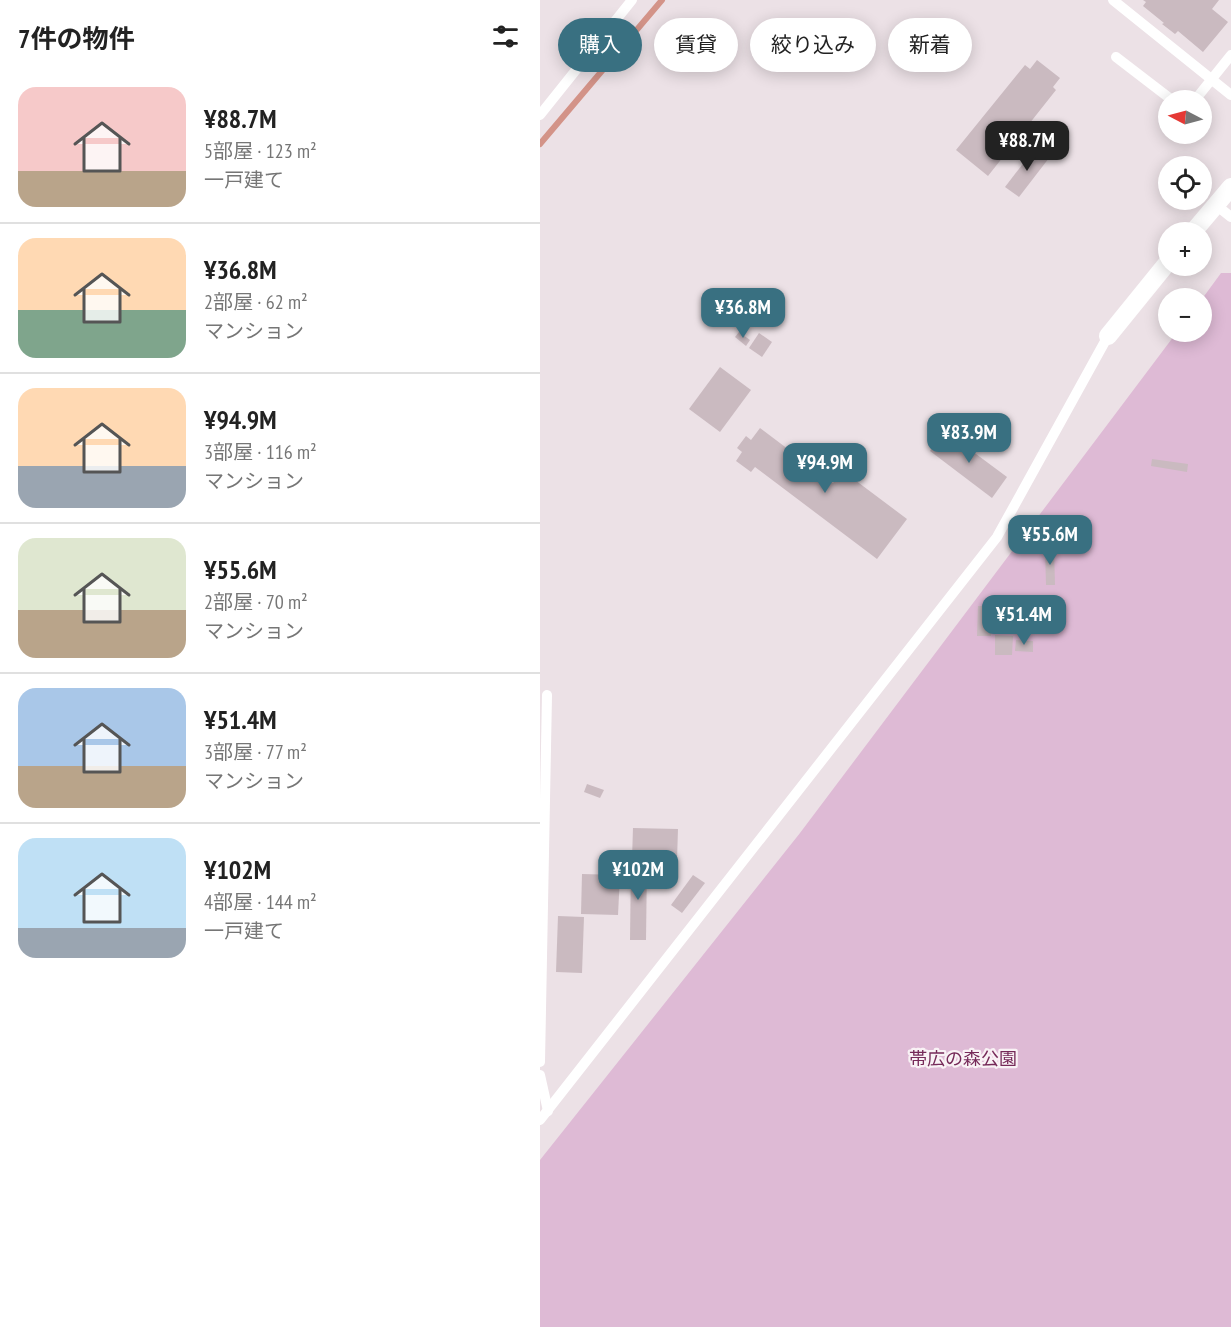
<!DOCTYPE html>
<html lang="ja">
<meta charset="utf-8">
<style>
:root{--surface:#fff;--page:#f6f6f6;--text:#222;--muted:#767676;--line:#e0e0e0;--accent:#397081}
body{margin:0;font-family:"PT Sans Narrow","Noto Sans JP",sans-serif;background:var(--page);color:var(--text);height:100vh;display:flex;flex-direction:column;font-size:22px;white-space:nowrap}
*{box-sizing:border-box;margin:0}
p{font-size:20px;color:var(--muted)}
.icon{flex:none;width:33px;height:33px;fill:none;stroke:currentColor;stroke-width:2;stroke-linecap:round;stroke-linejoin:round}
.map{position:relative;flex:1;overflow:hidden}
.drawer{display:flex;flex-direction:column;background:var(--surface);width:540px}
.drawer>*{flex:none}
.guide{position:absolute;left:18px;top:18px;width:570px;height:54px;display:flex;gap:12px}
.needle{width:39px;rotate:276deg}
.fabs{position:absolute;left:618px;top:90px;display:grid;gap:12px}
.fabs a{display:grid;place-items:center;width:54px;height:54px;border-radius:50%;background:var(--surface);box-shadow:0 3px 15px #0003;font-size:30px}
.price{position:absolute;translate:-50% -51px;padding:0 14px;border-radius:12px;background:var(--accent);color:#fff;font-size:20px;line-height:39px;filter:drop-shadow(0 2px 3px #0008)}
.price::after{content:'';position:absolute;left:50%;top:36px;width:18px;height:14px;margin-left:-9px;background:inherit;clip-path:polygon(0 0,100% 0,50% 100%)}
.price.current{background:#222;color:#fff}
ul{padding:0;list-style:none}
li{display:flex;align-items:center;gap:18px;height:150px;padding:0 18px}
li+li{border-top:2px solid var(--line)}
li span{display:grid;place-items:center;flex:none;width:168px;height:120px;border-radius:18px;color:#555}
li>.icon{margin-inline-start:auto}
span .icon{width:72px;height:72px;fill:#fffc;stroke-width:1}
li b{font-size:26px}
h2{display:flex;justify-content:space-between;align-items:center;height:72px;padding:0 18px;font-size:26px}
.chip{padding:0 21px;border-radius:27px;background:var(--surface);box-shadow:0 3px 15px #0003;font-size:21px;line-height:54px}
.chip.current{background:var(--accent);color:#fff}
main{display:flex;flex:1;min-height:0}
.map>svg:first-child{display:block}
</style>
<main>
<section class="drawer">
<h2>7件の物件<svg class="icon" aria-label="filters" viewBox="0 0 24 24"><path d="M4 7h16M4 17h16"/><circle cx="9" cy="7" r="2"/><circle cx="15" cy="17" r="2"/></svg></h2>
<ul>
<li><span style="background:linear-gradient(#f6c9c9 70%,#b9a48a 0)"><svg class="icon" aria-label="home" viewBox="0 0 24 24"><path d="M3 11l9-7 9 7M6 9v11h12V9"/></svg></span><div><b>¥88.7M</b><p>5部屋 · 123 m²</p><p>一戸建て</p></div></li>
<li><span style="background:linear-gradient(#ffd9b3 60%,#7fa58c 0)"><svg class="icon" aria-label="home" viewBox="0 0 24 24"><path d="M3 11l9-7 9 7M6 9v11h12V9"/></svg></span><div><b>¥36.8M</b><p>2部屋 · 62 m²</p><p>マンション</p></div></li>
<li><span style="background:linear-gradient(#ffd9b3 65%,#9aa5b1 0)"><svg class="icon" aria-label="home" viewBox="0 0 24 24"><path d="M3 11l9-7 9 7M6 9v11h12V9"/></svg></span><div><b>¥94.9M</b><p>3部屋 · 116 m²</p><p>マンション</p></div></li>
<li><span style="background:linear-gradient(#dfe7d0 60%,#b9a48a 0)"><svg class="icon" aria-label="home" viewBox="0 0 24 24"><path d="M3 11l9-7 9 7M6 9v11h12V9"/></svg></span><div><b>¥55.6M</b><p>2部屋 · 70 m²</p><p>マンション</p></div></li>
<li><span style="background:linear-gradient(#a9c7e8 65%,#b9a48a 0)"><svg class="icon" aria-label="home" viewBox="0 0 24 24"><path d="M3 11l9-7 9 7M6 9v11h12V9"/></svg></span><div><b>¥51.4M</b><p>3部屋 · 77 m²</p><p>マンション</p></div></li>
<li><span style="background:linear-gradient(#bfe0f5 75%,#9aa5b1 0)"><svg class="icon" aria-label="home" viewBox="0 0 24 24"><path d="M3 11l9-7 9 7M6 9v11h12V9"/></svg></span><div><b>¥102M</b><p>4部屋 · 144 m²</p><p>一戸建て</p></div></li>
</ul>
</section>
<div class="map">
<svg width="691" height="1327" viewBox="0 0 691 1327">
<rect width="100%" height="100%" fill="#ece1e6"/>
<!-- green -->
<polygon fill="#debad5" points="681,273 691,273 691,1327 0,1327 0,1160 260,833 637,332 662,332 662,299"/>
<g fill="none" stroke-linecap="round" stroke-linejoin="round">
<!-- stream -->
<polyline stroke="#d39388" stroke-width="6" points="0,144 122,0"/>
</g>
<!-- building -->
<g fill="#cabac0">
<polygon points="603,0 679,0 672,9 688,22 663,52 638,31 635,34 622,24 624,23 603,6 606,2"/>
<polygon points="497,60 520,78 513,87 516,90 448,176 416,150 485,65 490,69"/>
<polygon points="495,148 509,158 479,197 465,187"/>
<polygon points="199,332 210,340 206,346 195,337"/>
<polygon points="219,333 232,342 222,357 209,348"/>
<polygon points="180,367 211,390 180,432 149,409"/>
<polygon points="220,428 293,483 303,471 367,519 337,559 215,467 211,472 196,461 202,452 197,448 206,436 211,440"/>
<polygon points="405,431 467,477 452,498 390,451"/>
<polygon points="612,459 648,464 647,472 611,466"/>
<polygon points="505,548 514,548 515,585 506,585"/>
<polygon points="504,600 506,626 498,626 496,601"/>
<polygon points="438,606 452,606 451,636 437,636"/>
<polygon points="455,635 473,636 472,655 455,655"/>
<polygon points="476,640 493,641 493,652 475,651"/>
<polygon points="47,784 64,790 60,798 44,792"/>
<polygon points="93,828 138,829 137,860 92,859"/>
<polygon points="91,862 107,862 106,940 90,940"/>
<polygon points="42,874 80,875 78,915 41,914"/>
<polygon points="153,875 165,883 142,913 131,905"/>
<polygon points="18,916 44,917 42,973 16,972"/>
</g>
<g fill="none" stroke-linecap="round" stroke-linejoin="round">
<!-- lane -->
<g stroke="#fff" stroke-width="10">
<polyline points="573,0 691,95"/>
<polyline points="576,57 632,100"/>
<polyline points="655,100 691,55"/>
<polyline points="0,115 92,0"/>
<polyline points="676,205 691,217"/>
<polyline points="0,1062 7,695"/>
<polyline points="0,1075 8,1111"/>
<polyline points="0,1120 457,537 568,336"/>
</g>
<!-- street -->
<g stroke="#fff" stroke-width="18">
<polyline points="653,232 691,187"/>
<polyline points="568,336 628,262"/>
</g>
</g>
<g text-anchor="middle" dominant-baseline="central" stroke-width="4.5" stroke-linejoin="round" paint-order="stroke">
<!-- park labels -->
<g font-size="18" fill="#762a59" stroke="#f9f2f5">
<text x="423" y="1058">帯広の森公園</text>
</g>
</g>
</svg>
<div class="fabs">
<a><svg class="needle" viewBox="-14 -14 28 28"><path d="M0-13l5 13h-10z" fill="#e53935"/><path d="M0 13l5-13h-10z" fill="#767676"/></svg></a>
<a><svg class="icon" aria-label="locate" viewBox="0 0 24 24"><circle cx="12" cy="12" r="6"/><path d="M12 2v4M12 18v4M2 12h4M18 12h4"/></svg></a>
<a>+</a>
<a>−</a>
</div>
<b class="price current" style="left:487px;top:172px">¥88.7M</b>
<b class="price" style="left:203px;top:339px">¥36.8M</b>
<b class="price" style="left:429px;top:464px">¥83.9M</b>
<b class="price" style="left:285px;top:494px">¥94.9M</b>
<b class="price" style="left:510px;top:566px">¥55.6M</b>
<b class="price" style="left:484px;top:646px">¥51.4M</b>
<b class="price" style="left:98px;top:901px">¥102M</b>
<div class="guide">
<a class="chip current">購入</a>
<a class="chip">賃貸</a>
<a class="chip">絞り込み</a>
<a class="chip">新着</a>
</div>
</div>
</main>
